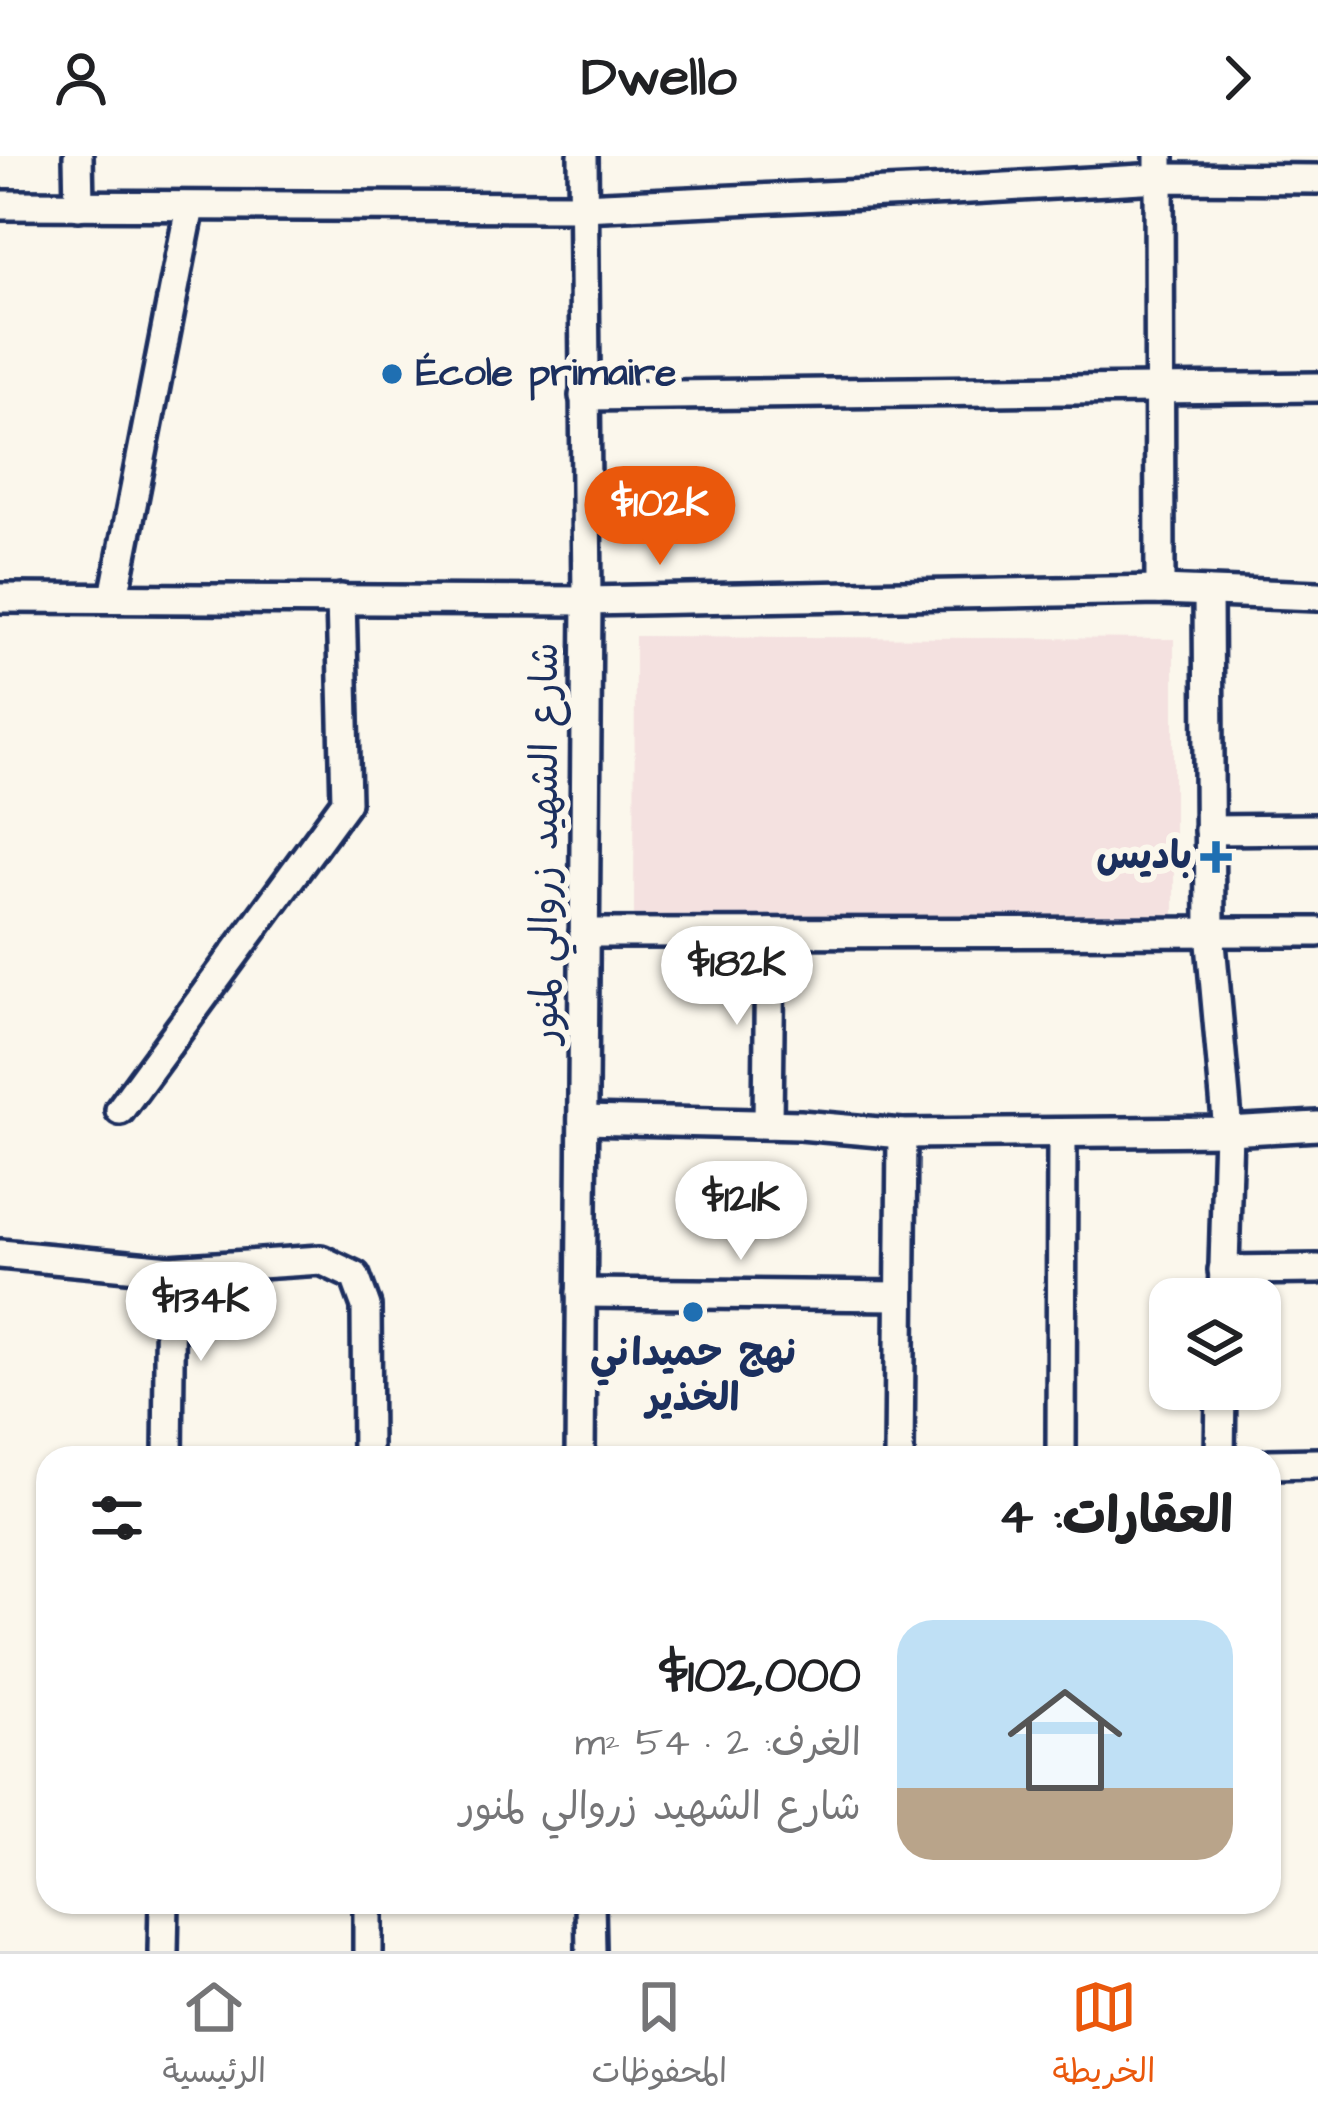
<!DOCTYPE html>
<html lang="ar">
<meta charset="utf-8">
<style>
:root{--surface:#fff;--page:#f6f6f6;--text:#202124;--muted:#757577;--line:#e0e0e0;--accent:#ea580c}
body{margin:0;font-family:"Architects Daughter","Playpen Sans Arabic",sans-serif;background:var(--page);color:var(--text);direction:rtl;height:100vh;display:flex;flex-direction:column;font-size:45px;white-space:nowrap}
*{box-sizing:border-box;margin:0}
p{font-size:39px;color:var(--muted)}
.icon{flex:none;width:66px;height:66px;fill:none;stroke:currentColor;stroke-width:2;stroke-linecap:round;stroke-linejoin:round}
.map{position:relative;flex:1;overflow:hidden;direction:ltr}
.sheet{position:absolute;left:36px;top:1290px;width:1245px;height:468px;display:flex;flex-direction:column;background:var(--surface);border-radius:36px;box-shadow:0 3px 9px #0004;direction:rtl}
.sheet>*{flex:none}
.tools{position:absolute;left:1149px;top:1122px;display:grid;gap:24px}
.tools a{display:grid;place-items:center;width:132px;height:132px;border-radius:24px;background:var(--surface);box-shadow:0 3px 9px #0004;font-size:60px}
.price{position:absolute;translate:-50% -102px;padding:0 27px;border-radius:42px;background:#fff;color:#222;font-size:39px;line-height:78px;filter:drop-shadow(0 3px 6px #0008)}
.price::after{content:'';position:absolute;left:50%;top:72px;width:36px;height:27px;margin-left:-18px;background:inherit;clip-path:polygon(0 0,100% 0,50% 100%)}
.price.selected{background:var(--accent);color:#fff}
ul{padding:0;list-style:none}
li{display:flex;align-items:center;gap:36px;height:300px;padding:0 48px}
li span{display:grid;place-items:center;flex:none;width:336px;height:240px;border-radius:36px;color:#555}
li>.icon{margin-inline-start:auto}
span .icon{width:144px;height:144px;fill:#fffc;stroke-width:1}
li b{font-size:51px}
h2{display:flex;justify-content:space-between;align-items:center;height:144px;padding:0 48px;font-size:51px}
header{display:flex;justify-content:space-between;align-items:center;height:156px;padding:0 48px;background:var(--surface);font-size:54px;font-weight:800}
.menu{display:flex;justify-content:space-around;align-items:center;height:168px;border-top:3px solid var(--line);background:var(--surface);font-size:33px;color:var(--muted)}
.menu a{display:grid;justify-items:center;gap:6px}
.menu .selected{color:var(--accent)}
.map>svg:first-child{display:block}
</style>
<header><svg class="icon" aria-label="forward" viewBox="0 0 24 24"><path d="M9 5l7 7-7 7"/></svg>Dwello<svg class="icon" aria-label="person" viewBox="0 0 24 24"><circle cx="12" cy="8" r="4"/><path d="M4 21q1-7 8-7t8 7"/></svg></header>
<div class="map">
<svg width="1318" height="1795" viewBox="0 0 1318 1795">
<rect width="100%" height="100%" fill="#fbf7ec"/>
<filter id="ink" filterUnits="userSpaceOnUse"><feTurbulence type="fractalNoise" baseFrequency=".00833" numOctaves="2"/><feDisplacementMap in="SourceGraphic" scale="24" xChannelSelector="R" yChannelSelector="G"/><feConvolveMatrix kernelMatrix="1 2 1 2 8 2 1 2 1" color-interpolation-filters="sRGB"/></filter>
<g filter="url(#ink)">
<!-- built -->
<polygon fill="#f4e1e0" points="635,480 1174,483 1174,765 634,763"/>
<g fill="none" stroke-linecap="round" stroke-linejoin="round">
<!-- minor casing -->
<g stroke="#1b2f5e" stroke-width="36">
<g id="minor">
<polyline points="78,0 79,50"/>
<polyline points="1159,0 1160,434"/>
<polyline points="0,49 582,51 952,34 1159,22 1318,23"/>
<polyline points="584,240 1318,231"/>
<polyline points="1208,436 1210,776 1228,975 1223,1143"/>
<polyline points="114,441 190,51"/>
<polyline points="0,442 587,445 1160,434 1318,440"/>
<polyline points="1209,674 1318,673"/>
<polyline points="584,777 1318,776"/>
<polyline points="120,954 346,646 341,443"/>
<polyline points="583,964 800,969 902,978 1228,975 1318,970"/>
<polyline points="768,968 770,777"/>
<polyline points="0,1098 170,1114 321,1104 355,1120 366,1150 367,1302"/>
<polyline points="1223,1114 1318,1113"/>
<polyline points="581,1137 900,1140"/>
<polyline points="168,1302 170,1114"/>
<polyline points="580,1302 587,445 583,0"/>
<polyline points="899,1302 902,978"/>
<polyline points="1061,1302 1062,977"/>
<polyline points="1220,1302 1221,1233"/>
<polyline points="1269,1308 1318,1307"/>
<polyline points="368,1746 368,1795"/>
<polyline points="590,1746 591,1795"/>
<polyline points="163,1795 164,1746"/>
</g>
</g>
<!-- minor -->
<use href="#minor" stroke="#fbf7ec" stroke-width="27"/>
</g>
</g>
<!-- markers -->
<g fill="#1f6fb2" stroke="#fbf7ec" stroke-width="4.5">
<circle cx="392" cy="218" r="12"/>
<path d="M1210 683h12v12h12v12h-12v12h-12v-12h-12v-12h12z"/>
<circle cx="693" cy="1156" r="12"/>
</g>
<g text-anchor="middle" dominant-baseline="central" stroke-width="12" stroke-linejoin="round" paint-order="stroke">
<!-- poi labels -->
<g font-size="39" font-weight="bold" fill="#1b2f5e" stroke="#fbf7ec" text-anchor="start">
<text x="416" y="218">École primaire</text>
<text x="1192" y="701" text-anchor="end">باديس</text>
<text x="693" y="1198" text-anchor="middle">نهج حميداني<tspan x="693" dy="45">الخذير</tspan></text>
</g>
<!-- street labels -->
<g font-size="39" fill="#1b2f5e" stroke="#fbf7ec">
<text transform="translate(546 687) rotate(-90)">شارع الشهيد زروالي لمنور</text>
</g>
</g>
</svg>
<div class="tools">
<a><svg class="icon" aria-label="layers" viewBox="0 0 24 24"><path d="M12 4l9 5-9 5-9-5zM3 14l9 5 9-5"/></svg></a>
</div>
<b class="price selected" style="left:660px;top:412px">$102K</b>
<b class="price" style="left:737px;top:872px">$182K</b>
<b class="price" style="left:741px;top:1107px">$121K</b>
<b class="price" style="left:201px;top:1208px">$134K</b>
<section class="sheet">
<h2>العقارات: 4<svg class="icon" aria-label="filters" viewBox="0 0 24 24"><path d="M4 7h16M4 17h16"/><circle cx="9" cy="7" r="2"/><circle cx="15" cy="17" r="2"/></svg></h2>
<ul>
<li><span style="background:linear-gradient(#bfe0f5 70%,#b9a48a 0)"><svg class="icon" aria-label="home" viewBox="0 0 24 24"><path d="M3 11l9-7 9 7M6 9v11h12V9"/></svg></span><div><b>$102,000</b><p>الغرف: 2 · 54 m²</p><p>شارع الشهيد زروالي لمنور</p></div></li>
</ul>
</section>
</div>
<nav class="menu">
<a class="selected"><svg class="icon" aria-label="map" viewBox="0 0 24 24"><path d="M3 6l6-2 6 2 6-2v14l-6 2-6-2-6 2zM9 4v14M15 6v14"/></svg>الخريطة</a>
<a><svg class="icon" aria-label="saved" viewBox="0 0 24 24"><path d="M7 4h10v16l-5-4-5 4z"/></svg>المحفوظات</a>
<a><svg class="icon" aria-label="home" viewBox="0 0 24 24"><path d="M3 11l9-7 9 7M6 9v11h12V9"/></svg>الرئيسية</a>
</nav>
